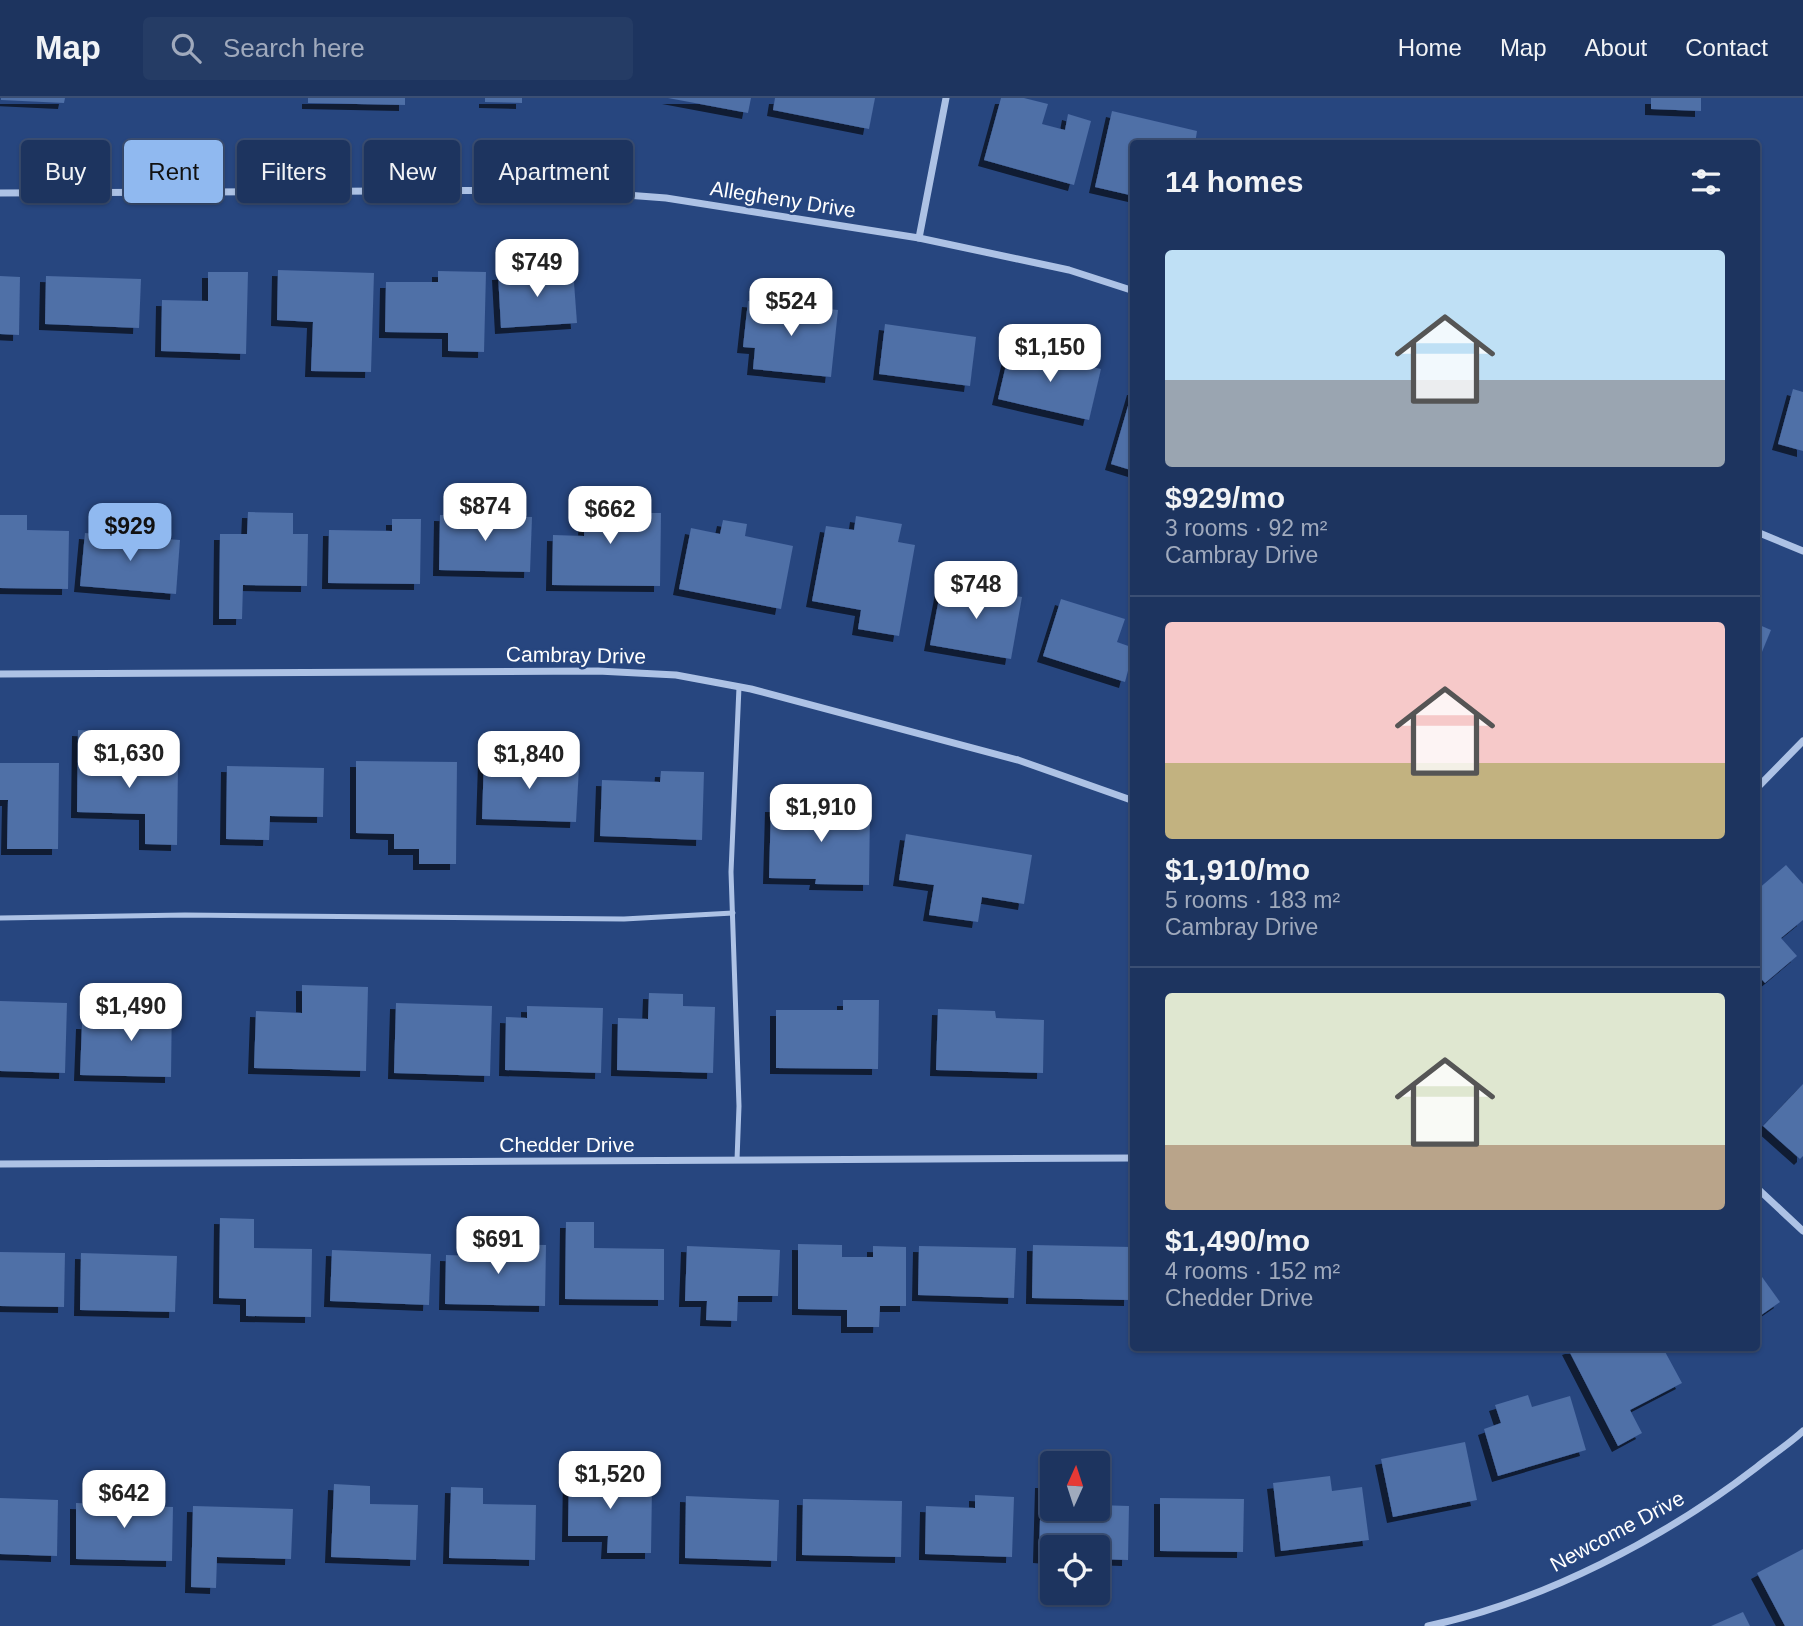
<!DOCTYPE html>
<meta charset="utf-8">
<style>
:root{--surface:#1d345f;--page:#253c65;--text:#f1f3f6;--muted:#a0aabd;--line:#3b4f74;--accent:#90b9f0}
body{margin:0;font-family:Arial,sans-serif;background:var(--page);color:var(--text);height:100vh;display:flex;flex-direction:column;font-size:26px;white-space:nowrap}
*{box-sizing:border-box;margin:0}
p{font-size:23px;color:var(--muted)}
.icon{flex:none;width:38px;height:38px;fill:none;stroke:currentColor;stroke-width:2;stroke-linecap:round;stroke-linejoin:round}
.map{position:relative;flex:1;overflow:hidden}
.drawer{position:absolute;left:1130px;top:42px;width:630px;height:1211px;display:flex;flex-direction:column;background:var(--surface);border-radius:7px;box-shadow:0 2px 5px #0004,0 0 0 2px var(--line)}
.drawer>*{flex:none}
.banner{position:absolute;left:21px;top:42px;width:665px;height:63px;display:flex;gap:14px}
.needle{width:46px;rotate:3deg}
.controls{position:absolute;left:1040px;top:1353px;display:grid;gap:14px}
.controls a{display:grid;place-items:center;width:70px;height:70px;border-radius:7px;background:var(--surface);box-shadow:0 2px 5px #0004,0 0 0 2px var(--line);font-size:35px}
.price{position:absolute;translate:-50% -60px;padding:0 16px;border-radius:14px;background:#fff;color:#222;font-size:23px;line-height:46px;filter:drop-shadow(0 2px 4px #0008)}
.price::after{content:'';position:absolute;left:50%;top:42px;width:21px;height:16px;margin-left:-10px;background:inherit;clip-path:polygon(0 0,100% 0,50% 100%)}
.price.current{background:var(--accent);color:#111}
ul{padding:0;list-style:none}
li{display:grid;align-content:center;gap:14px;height:371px;padding:0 35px}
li+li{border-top:2px solid var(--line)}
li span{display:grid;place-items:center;height:217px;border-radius:7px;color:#555}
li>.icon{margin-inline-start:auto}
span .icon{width:126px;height:126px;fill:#fffc;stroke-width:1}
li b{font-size:30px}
h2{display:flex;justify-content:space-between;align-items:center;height:84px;padding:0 35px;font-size:30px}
.pill{padding:0 24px;border-radius:7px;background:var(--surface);box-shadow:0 2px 5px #0004,0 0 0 2px var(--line);font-size:24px;line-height:63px}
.pill.current{background:var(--accent);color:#111}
header{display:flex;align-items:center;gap:42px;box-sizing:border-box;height:98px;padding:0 35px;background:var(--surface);border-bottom:2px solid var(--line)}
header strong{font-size:33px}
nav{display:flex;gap:38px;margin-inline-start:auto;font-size:24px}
.search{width:490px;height:63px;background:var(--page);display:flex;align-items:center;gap:18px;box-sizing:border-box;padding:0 24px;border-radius:7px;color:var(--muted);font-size:26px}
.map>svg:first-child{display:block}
</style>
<header>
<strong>Map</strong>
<div class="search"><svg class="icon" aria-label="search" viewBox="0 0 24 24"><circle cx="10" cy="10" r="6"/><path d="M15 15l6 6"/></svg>Search here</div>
<nav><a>Home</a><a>Map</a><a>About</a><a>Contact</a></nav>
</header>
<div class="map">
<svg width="1803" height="1528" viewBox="0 0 1803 1528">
<defs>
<filter id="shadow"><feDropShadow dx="-6" dy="6" stdDeviation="0" flood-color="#0009"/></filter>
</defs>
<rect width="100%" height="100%" fill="#27467f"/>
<!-- building -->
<g fill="#4f6fa7" filter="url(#shadow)">
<polygon points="1,0 65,0 64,5 1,2"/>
<polygon points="308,0 405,0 405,7 308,5"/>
<polygon points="485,0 522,0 522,5 485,4"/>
<polygon points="668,0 751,0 748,15"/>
<polygon points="775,0 875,0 869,31 773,12"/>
<polygon points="1001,0 1024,0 1048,6 1042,26 1065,32 1068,16 1091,23 1074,87 984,62"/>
<polygon points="1651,0 1701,0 1701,13 1651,11"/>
<polygon points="1112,13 1197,33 1195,46 1134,46 1134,98 1095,89"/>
<polygon points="573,171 577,225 501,230 498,176"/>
<polygon points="278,172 374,175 371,274 311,273 313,224 277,222"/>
<polygon points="438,173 486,174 484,254 448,253 448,235 385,234 386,184 438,184"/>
<polygon points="208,174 248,174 246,256 161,253 162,202 208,203"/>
<polygon points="0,178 20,179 19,237 0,236"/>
<polygon points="46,178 141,181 139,230 45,226"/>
<polygon points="748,203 838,212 831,279 753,271 755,250 743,249"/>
<polygon points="885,226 976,239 970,288 879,276"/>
<polygon points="1010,250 1101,271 1089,322 998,301"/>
<polygon points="1133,291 1134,291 1134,373 1111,366"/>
<polygon points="1793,291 1803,294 1803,353 1778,346"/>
<polygon points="585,393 627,393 627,415 661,415 660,488 552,487 553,437 584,438"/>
<polygon points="248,414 293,415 293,436 308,436 307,488 243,487 242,521 219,521 220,436 247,436"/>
<polygon points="0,417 27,417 27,432 69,433 68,491 0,490"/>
<polygon points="440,417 532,419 530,474 439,472"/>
<polygon points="856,418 902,426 898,444 915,447 899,538 858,531 861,512 812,503 826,428 854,432"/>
<polygon points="392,421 421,421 420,486 328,485 329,432 392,433"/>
<polygon points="723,422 747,426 745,438 793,448 781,511 679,491 691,430 720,436"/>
<polygon points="85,435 180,442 176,496 80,488"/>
<polygon points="942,485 1022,499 1011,561 930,547"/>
<polygon points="1061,501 1125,521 1117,544 1134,550 1125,584 1043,558"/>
<polygon points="1757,526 1771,532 1757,566"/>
<polygon points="78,632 98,633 97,665 178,666 177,747 145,746 145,716 77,714"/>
<polygon points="484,660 550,663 550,668 579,669 576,724 482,721"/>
<polygon points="356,663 457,664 456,766 419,766 419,751 394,751 394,736 356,735"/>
<polygon points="0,665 59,665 58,751 7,751 8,702 0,702"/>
<polygon points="227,668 324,670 323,719 270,718 269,742 226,741"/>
<polygon points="661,673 704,674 702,742 600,738 602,682 660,684"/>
<polygon points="771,708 870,710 869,787 815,786 816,781 769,780"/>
<polygon points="906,736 1032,757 1024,806 982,799 978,824 929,817 934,787 899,782"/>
<polygon points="1786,767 1803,786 1803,822 1781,840 1797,858 1765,885 1757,876 1757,792"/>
<polygon points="302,887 368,889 366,973 254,970 256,913 302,915"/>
<polygon points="649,895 683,896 683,908 715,909 713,975 617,972 618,920 648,921"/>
<polygon points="135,900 172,900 171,979 80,977 82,925 134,926"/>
<polygon points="843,902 879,902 878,971 776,970 776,912 843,912"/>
<polygon points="0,903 67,905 65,975 0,973"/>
<polygon points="396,905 492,908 490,978 394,975"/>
<polygon points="527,908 603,910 601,975 505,972 506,919 527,920"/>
<polygon points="938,911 995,913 996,920 1044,922 1043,975 936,972"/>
<polygon points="1803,986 1803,1058 1800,1061 1763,1028"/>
<polygon points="220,1120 254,1121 254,1150 312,1151 311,1219 246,1218 246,1201 219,1200"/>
<polygon points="566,1124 594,1124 594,1150 664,1151 664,1202 565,1201"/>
<polygon points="479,1146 546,1147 545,1208 445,1206 446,1157 479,1158"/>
<polygon points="798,1146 842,1147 842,1159 873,1159 873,1148 906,1149 906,1208 880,1208 879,1229 847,1229 847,1212 798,1211"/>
<polygon points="1033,1147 1131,1149 1130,1202 1032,1200"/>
<polygon points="687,1148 780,1152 778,1198 738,1198 737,1223 706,1222 707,1203 685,1203"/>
<polygon points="919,1148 1016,1150 1014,1200 918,1197"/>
<polygon points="332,1152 431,1156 429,1207 330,1203"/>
<polygon points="0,1154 65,1155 64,1209 0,1208"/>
<polygon points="81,1155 177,1158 175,1214 80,1212"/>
<polygon points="1757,1172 1780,1204 1757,1220"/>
<polygon points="1571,1250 1663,1250 1682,1285 1630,1312 1642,1335 1618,1348 1568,1251"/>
<polygon points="1528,1297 1532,1309 1570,1298 1586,1352 1498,1378 1484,1331 1501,1325 1495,1307"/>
<polygon points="1465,1344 1477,1402 1393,1419 1381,1361"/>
<polygon points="569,1372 625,1373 624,1390 652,1390 651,1455 607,1455 608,1438 568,1438"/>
<polygon points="1330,1378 1332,1393 1362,1389 1369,1442 1281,1453 1273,1385"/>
<polygon points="1041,1384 1052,1384 1052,1410 1097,1410 1097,1407 1129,1408 1128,1462 1097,1461 1097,1449 1052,1449 1052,1460 1039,1459"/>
<polygon points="334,1386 370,1388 370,1406 418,1407 416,1462 331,1459"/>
<polygon points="451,1389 483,1390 483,1406 536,1407 535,1462 449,1460"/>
<polygon points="102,1392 136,1393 136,1408 173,1409 172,1463 76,1461 76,1405 102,1406"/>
<polygon points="975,1397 1014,1399 1012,1459 925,1456 926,1408 975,1410"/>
<polygon points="686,1398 779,1402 777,1463 685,1460"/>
<polygon points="0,1400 58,1402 57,1458 0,1456"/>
<polygon points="1160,1400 1244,1401 1243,1454 1160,1453"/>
<polygon points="803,1401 902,1403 901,1459 802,1457"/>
<polygon points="193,1408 293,1411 291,1461 217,1459 216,1490 191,1489"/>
<polygon points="1803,1451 1803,1528 1785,1528 1757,1475"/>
<polygon points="1743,1514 1750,1528 1711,1528"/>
</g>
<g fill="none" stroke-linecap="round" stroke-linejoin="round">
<!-- service -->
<g stroke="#adc2e5" stroke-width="5">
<polyline points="0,820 185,817 624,821 733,815"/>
<polyline points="737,1062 739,1008 731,774 739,589"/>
</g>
<!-- minor -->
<g stroke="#adc2e5" stroke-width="7">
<polyline points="0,95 560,92 666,100 919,140 1069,172 1134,193"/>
<polyline points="919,140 946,0"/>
<polyline points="1757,434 1803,453"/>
<polyline points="0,576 598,573 676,577 751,591 1018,662 1134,703"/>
<polyline points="1757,690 1803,643"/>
<polyline points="0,1066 1134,1060"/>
<polyline points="1757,1090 1803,1133"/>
<path d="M 1428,1528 C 1542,1504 1665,1440 1757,1369 C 1772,1357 1789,1346 1803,1333"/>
</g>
</g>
<g text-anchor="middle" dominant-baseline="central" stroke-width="5" stroke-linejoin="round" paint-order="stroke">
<!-- street labels -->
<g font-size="21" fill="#fff" stroke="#27467f">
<text transform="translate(783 101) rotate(9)">Allegheny Drive</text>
<text transform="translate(576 557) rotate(1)">Cambray Drive</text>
<text x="567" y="1046">Chedder Drive</text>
<text transform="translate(1617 1433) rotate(-28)">Newcome Drive</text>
</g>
</g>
</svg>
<div class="controls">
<a><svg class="needle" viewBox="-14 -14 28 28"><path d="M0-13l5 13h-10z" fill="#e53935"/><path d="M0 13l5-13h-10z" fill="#a0aabd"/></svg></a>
<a><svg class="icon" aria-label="locate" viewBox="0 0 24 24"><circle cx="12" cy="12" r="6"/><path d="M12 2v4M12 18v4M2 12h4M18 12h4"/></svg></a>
</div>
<b class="price" style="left:537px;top:201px">$749</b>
<b class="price" style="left:791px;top:240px">$524</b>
<b class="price" style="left:1050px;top:286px">$1,150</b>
<b class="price" style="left:485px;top:445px">$874</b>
<b class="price" style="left:610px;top:448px">$662</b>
<b class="price current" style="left:130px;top:465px">$929</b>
<b class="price" style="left:976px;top:523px">$748</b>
<b class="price" style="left:129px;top:692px">$1,630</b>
<b class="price" style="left:529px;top:693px">$1,840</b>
<b class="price" style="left:821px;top:746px">$1,910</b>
<b class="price" style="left:131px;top:945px">$1,490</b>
<b class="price" style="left:498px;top:1178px">$691</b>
<b class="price" style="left:610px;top:1413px">$1,520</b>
<b class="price" style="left:124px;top:1432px">$642</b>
<div class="banner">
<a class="pill">Buy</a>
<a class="pill current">Rent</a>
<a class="pill">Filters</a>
<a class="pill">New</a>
<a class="pill">Apartment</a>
</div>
<section class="drawer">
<h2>14 homes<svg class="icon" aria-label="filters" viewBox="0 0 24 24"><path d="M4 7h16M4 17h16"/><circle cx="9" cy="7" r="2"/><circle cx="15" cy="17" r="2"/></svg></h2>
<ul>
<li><span style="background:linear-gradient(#bfe0f5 60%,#9aa5b1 0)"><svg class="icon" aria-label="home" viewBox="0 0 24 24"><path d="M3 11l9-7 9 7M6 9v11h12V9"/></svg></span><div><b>$929/mo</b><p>3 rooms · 92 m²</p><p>Cambray Drive</p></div></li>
<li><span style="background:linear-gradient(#f6c9c9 65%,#c2b280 0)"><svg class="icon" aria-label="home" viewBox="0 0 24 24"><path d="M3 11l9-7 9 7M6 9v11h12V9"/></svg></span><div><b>$1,910/mo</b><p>5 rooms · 183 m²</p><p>Cambray Drive</p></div></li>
<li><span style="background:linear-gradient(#dfe7d0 70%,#b9a48a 0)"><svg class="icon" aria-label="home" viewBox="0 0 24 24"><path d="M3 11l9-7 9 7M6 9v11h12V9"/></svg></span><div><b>$1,490/mo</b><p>4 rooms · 152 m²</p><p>Chedder Drive</p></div></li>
</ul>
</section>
</div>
